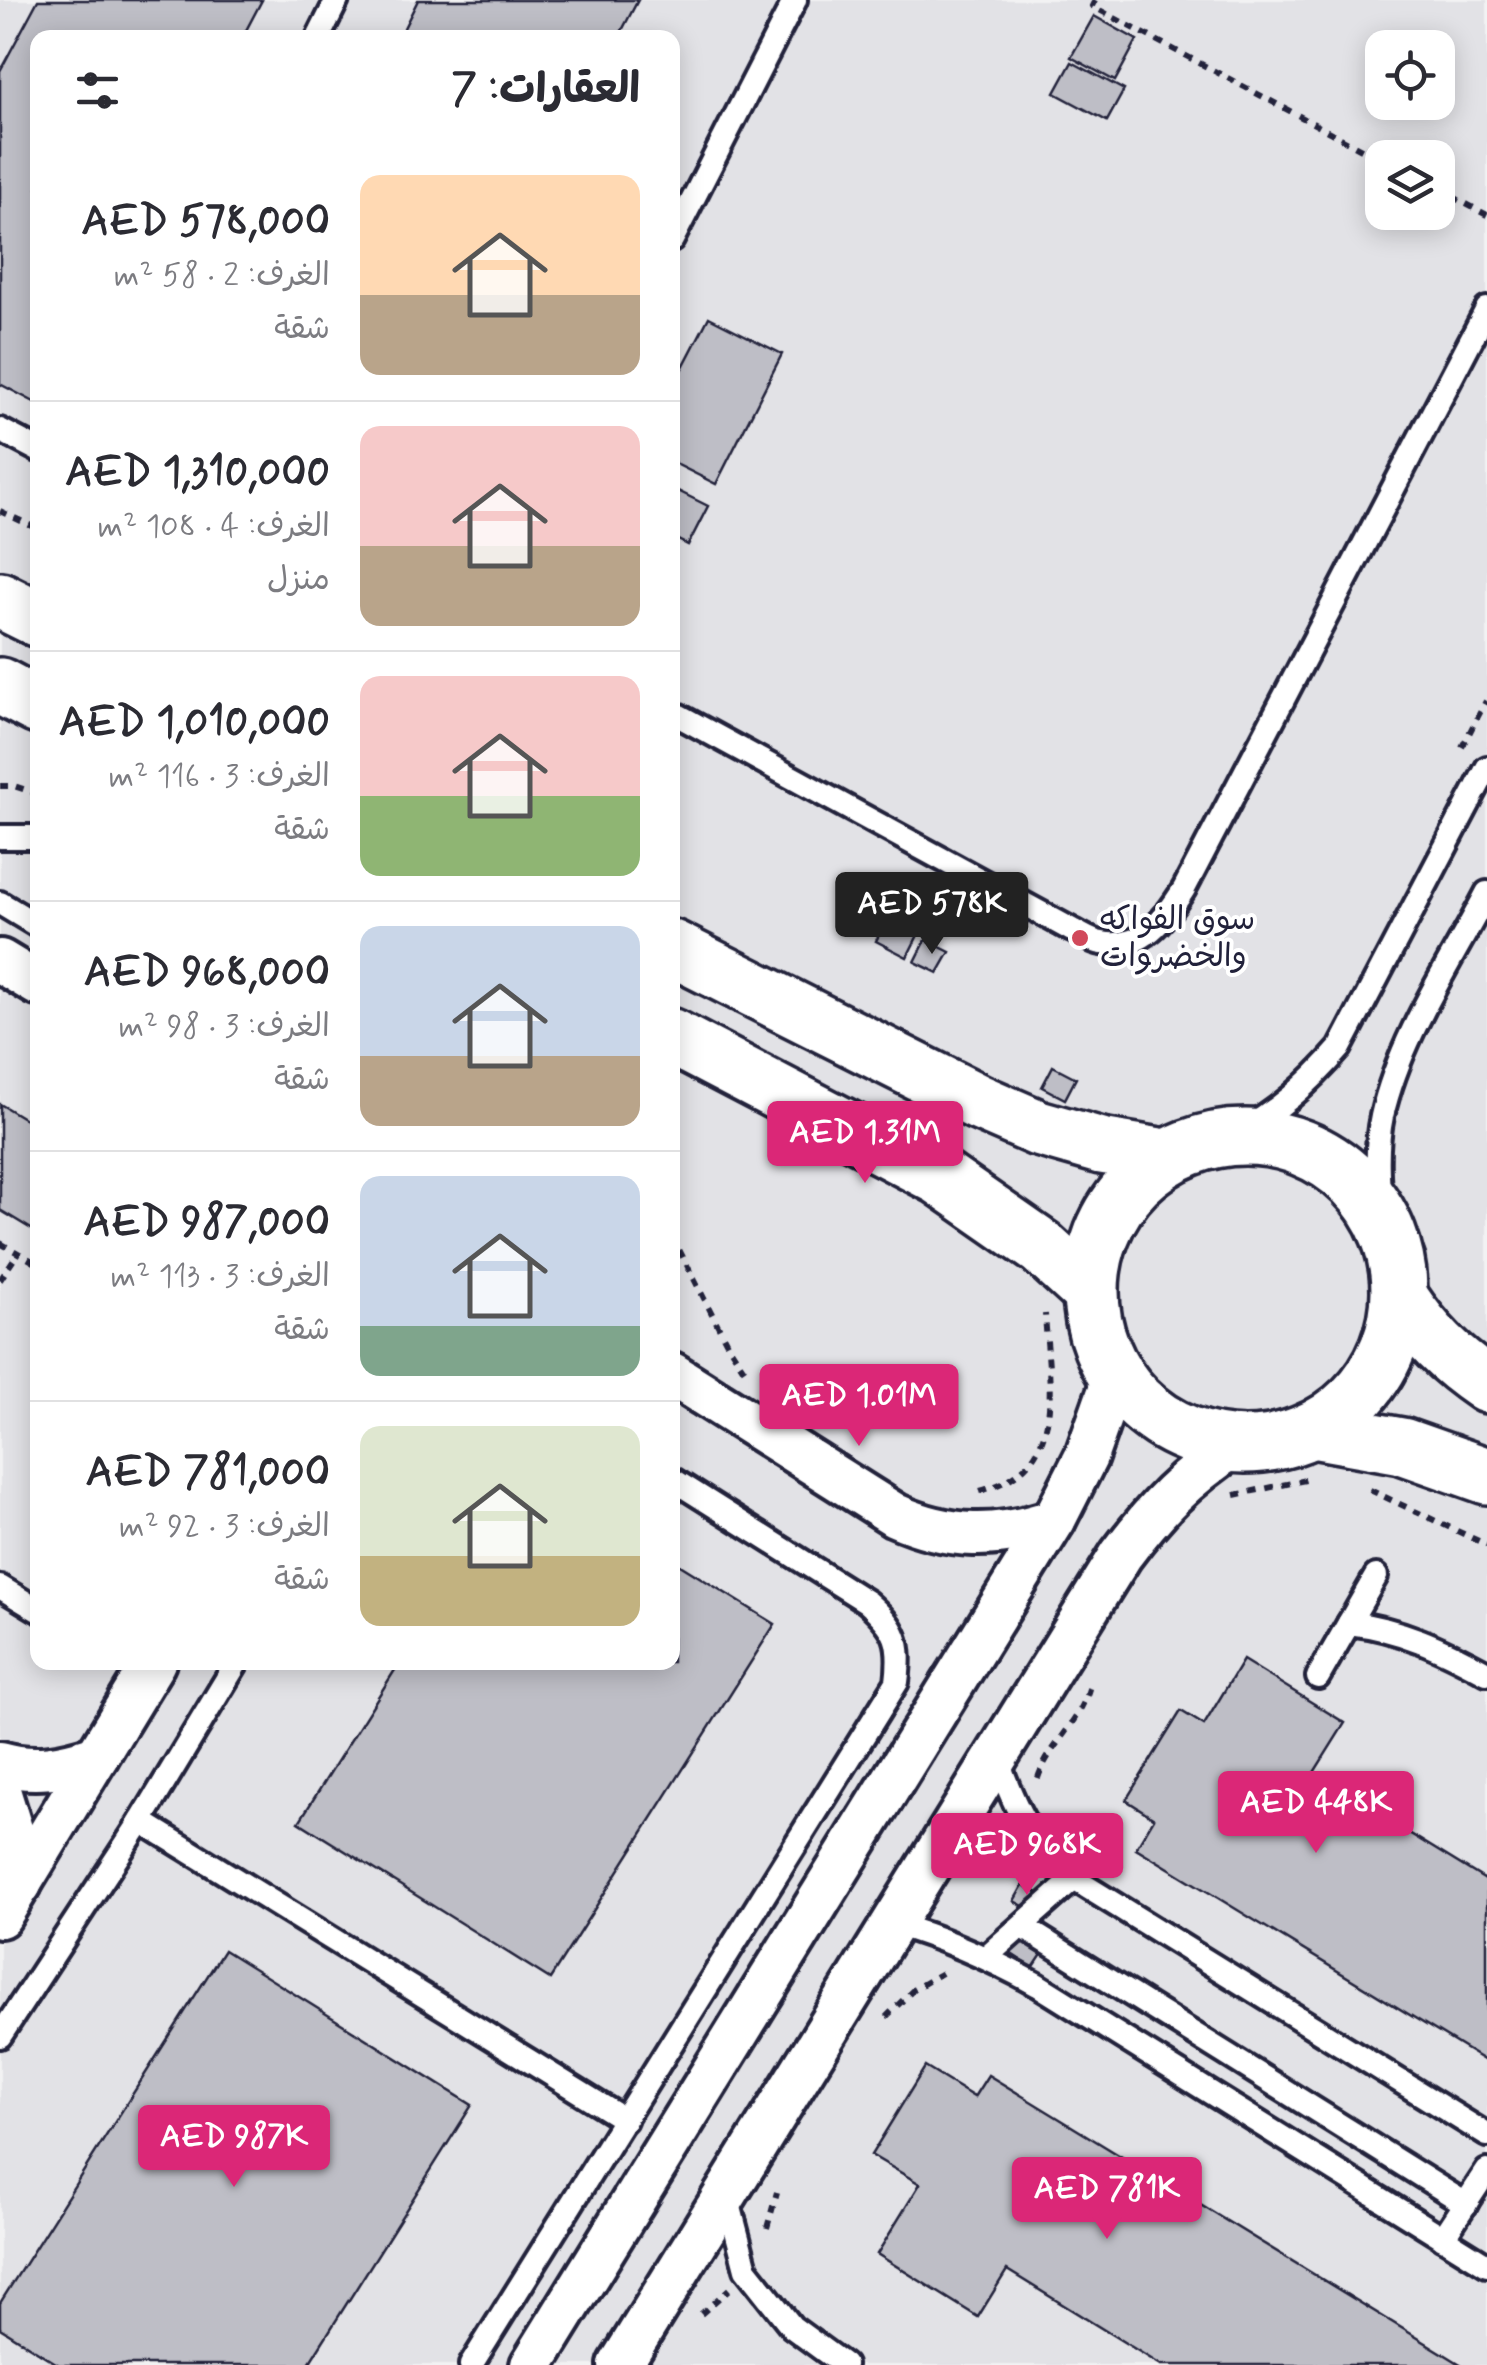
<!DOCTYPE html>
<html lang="ar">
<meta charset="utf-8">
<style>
:root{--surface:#fff;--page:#f7f7f7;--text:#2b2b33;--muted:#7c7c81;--line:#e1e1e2;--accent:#db2777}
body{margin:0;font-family:Mynerve,"Playpen Sans Arabic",sans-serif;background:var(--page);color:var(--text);direction:rtl;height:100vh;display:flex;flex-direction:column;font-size:38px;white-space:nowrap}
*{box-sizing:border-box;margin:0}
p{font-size:32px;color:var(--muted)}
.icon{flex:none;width:55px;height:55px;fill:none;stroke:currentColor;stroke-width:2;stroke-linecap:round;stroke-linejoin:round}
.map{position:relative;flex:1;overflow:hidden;direction:ltr}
.details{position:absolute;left:30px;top:30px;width:650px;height:1640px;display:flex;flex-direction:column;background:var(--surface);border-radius:20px;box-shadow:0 5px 25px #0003;direction:rtl}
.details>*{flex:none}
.fabs{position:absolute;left:1365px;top:30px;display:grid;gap:20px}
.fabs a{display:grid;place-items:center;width:90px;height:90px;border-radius:20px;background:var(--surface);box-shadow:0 5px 25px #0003;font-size:50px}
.price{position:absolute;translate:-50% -85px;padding:0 22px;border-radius:10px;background:var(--accent);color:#fff;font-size:32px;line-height:65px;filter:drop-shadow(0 2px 5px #0008)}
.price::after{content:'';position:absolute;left:50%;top:60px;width:30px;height:22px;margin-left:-15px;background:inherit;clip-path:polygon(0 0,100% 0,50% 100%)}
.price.on{background:#222;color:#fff}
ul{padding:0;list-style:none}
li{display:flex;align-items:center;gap:30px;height:250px;padding:0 40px}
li+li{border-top:2px solid var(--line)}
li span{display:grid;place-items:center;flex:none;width:280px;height:200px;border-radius:20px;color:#555}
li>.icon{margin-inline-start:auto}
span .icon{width:120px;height:120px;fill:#fffc;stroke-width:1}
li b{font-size:42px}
h2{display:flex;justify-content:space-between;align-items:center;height:120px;padding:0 40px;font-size:42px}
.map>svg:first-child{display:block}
</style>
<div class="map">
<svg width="1487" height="2365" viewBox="0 0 1487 2365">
<rect width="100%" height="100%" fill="#f2f2f3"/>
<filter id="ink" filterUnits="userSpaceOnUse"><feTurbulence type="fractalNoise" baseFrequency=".01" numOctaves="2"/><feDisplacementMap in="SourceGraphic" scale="20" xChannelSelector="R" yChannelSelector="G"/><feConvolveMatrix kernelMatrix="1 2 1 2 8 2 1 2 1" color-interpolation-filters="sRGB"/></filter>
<g filter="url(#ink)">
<!-- built -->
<path fill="#e2e2e6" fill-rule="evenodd" d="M 0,0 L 1487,0 L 1487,2365 L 0,2365 ZM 38,38 L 672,38 L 672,1662 L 38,1662 ZM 1382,48 L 1438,48 L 1438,102 L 1382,102 ZM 1382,158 L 1438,158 L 1438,212 L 1382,212 Z"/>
<!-- building -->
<g fill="#bebec6" stroke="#22223b" stroke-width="2.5">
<polygon points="38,0 262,0 242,38 38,38 38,404 0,384 0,71"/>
<polygon points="418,0 638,0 618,38 399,38"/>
<polygon points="1094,16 1137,40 1115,81 1071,57"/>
<polygon points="1072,62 1124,90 1107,121 1055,93"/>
<polygon points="709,317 782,354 716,484 672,462 672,388"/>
<polygon points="672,488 708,506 688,545 672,537"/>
<polygon points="887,920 918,935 907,957 876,941"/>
<polygon points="926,940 950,952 938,973 915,962"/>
<polygon points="1053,1066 1076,1078 1065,1099 1042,1087"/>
<polygon points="0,1104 38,1127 38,1233 0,1210"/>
<polygon points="672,1560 775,1624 550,1979 299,1822 400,1662 672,1662"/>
<polygon points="1243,1660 1345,1723 1313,1774 1487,1881 1487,2062 1136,1848 1154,1818 1126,1800 1181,1711 1204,1725"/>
<polygon points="1023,1885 1040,1894 1031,1910 1014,1901"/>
<polygon points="1019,1938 1043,1953 1033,1968 1010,1953"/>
<polygon points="224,1950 472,2105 308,2365 59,2365 0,2328 0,2303"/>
<polygon points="925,2067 974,2097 988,2075 1462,2365 1161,2365 1007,2270 978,2317 877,2254 920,2184 871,2155"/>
</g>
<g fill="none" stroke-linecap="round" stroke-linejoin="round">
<!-- lane casing -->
<g stroke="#22223b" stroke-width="30">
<g id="lane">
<polyline points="318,38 337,0"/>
<polyline points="672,240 795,0"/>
<polyline points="0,430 38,450"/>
<path d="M 672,712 L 1072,930 C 1081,934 1092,942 1102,943 C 1142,951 1166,918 1184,889 L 1487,309"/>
<polyline points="0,837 38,837"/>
<polyline points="0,903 38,926"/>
<path d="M 1234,1136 C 1277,1112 1308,1085 1340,1048 L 1487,768"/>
<path d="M 1381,1216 C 1378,1183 1375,1148 1382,1116 C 1400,1037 1450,964 1487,893"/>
<polyline points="0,1587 38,1610"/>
<path d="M 1349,1623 C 1401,1629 1441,1648 1487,1673"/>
<polyline points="1318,1677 1376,1576"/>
<path d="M 997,1758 C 1017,1814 1029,1838 1074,1879 L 1487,2135"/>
<polyline points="141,1821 625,2120"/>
<path d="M 894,1924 C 946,1939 991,1959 1038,1985 L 1487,2265"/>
<polyline points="1023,1927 1466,2204"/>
<polyline points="987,1956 1074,1879"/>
<polyline points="0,2036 141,1821 237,1662"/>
<polyline points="727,2196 746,2269 792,2327 844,2365"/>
<polyline points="1443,2238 1487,2171"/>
<path d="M 471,2365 L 897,1682 C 902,1642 897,1629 867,1602 L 672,1479"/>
</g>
</g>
<!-- street casing -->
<g stroke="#22223b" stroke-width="50">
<g id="street">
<polyline points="0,961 38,984"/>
<path d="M 672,1374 L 895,1515 C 949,1539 997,1540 1054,1520"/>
<path d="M 0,1763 C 34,1773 63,1767 97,1756"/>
<polyline points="0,1794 14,1839 20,1884"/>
<polyline points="0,1916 154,1662"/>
<polyline points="532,2365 1054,1520 1086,1457 1115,1375"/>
<path d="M 620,2365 L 1121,1555 C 1156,1508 1185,1478 1235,1445"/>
</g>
</g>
<!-- secondary casing -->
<g stroke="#22223b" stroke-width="62">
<g id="secondary">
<polyline points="0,600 38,619"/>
<polyline points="0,686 38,706"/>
<polyline points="672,948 978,1102 1038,1128 1101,1146 1166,1157"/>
<polyline points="672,1037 940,1177 1042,1248 1089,1291"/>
<circle cx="1245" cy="1291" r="154"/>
<path d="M 1401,1299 C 1425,1335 1450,1360 1487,1385"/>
<polyline points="1312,1430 1402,1446 1487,1476"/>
</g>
</g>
<!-- path -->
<g stroke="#22223b" stroke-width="6" stroke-dasharray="8 8" stroke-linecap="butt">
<polyline points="1095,0 1092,6 1382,160"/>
<polyline points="1438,189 1487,215"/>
<polyline points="0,511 38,529"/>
<polyline points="1462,747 1486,701"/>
<polyline points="0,786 14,786 38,794"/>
<polyline points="1411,1217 1427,1262"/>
<polyline points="672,1236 727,1343 746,1372"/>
<polyline points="0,1243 38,1264"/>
<polyline points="0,1280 18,1253"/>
<polyline points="1370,1490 1487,1545"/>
<path d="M 980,1491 C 1069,1467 1049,1386 1045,1314"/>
<polyline points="1235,1495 1310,1479"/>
<path d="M 1038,1778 C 1049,1745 1081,1722 1090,1685"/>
<polyline points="886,2017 914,1989 942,1973"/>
<polyline points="767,2228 777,2192"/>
<polyline points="701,2314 729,2289"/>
</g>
<!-- lane -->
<use href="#lane" stroke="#fff" stroke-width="22"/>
<!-- street -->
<use href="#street" stroke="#fff" stroke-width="42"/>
<!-- secondary -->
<use href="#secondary" stroke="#fff" stroke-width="55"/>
</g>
</g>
<!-- markers -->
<circle fill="#d1495b" stroke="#fff" stroke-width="4" cx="1080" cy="938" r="10"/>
<g text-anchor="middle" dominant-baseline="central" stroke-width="8" stroke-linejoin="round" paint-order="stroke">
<!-- poi labels -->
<g font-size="32" fill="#22223b" stroke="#fff" text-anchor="start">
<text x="1100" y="920">سوق الفواكه<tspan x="1100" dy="37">والخضروات</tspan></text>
</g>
</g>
</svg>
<div class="fabs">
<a><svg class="icon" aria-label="locate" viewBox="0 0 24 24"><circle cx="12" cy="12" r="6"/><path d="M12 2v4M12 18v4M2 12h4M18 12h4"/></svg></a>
<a><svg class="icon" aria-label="layers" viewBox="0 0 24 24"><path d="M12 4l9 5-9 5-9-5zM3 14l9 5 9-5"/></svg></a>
</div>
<b class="price on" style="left:932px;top:957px">AED 578K</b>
<b class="price" style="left:865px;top:1186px">AED 1.31M</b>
<b class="price" style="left:859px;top:1449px">AED 1.01M</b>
<b class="price" style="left:1316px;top:1856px">AED 448K</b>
<b class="price" style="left:1027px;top:1898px">AED 968K</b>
<b class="price" style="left:234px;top:2190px">AED 987K</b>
<b class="price" style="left:1107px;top:2242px">AED 781K</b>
<section class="details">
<h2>العقارات: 7<svg class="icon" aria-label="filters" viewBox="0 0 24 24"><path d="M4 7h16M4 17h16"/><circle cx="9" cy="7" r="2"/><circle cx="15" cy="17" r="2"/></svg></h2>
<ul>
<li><span style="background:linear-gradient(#ffd9b3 60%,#b9a48a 0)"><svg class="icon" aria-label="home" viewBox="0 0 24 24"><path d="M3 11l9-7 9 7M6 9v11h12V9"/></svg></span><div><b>AED 578,000</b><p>الغرف: 2 · 58 m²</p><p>شقة</p></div></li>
<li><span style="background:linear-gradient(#f6c9c9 60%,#b9a48a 0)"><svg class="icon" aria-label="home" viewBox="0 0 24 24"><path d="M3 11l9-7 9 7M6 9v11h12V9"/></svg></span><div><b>AED 1,310,000</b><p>الغرف: 4 · 108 m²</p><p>منزل</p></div></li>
<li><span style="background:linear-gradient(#f6c9c9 60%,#8fb573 0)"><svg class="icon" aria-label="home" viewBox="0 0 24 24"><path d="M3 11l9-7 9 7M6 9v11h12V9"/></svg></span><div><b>AED 1,010,000</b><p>الغرف: 3 · 116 m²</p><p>شقة</p></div></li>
<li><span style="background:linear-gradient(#c9d6e8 65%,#b9a48a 0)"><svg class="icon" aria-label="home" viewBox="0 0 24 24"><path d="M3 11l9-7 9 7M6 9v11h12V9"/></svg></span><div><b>AED 968,000</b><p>الغرف: 3 · 98 m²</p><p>شقة</p></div></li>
<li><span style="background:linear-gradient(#c9d6e8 75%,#7fa58c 0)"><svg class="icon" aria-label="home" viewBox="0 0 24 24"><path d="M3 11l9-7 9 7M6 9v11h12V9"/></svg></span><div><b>AED 987,000</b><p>الغرف: 3 · 113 m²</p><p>شقة</p></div></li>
<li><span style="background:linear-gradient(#dfe7d0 65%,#c2b280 0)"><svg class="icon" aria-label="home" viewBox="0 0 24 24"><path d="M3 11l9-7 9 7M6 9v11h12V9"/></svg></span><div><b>AED 781,000</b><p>الغرف: 3 · 92 m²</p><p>شقة</p></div></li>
</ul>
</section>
</div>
